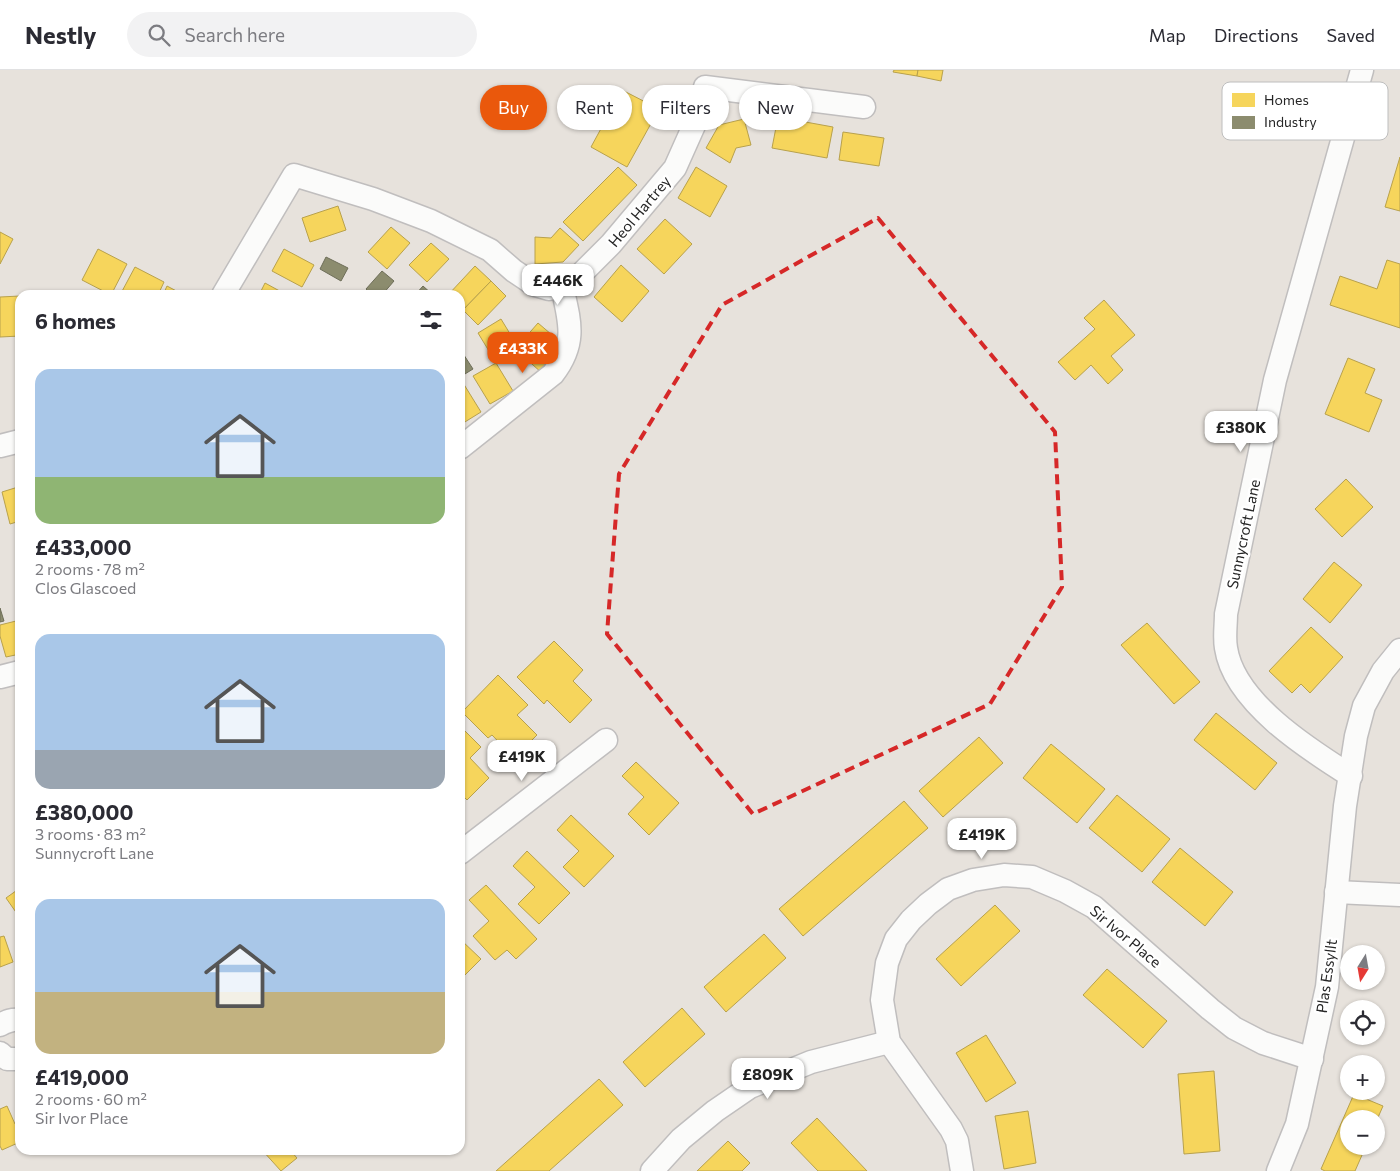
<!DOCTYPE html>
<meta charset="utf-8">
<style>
:root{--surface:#fff;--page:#f2f2f3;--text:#2b2b33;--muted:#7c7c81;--line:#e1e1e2;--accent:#ea580c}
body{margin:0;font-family:Commissioner,sans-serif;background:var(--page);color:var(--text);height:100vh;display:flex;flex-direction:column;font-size:19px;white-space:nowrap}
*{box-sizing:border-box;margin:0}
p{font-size:16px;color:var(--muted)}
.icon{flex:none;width:28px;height:28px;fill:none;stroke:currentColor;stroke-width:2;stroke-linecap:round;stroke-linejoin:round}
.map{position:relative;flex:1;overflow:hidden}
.drawer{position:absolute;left:15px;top:220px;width:450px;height:865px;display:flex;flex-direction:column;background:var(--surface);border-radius:15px;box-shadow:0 1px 4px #0004}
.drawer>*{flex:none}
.guide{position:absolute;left:480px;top:15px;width:475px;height:45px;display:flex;gap:10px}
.needle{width:32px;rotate:191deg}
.tools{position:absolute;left:1340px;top:875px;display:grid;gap:10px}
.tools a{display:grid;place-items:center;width:45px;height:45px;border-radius:50%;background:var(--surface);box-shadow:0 1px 4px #0004;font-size:25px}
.price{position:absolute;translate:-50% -42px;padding:0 11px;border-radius:10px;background:#fff;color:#222;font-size:16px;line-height:32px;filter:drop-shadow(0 1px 2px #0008)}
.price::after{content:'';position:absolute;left:50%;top:30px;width:15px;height:11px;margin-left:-8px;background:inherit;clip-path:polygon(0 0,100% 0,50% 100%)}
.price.active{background:var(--accent);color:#fff}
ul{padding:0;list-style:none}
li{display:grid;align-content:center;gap:10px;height:265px;padding:0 20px}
li span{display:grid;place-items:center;height:155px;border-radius:15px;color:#555}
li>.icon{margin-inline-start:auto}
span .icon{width:90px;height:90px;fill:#fffc;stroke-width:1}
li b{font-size:21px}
h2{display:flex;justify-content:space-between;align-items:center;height:60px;padding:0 20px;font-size:21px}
.pill{padding:0 18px;border-radius:22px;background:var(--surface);box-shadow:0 1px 4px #0004;font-size:18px;line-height:45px}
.pill.active{background:var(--accent);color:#fff}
header{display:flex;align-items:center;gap:30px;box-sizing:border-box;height:70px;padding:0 25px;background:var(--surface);border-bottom:1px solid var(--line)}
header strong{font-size:24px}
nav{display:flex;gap:28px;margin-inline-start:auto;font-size:18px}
.search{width:350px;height:45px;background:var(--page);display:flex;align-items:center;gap:12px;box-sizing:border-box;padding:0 18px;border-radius:28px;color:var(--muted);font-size:19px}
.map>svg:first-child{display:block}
</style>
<header>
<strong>Nestly</strong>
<div class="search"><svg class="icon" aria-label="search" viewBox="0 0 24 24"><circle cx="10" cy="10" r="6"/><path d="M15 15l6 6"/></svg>Search here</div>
<nav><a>Map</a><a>Directions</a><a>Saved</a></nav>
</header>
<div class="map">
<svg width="1400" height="1101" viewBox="0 0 1400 1101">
<rect width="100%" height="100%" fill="#e7e2dc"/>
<!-- homes -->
<g fill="#f6d55c" stroke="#b8a14c">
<polygon points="894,0 918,0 917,6 893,2"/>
<polygon points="918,0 943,0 941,11 917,6"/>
<polygon points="622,20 659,39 627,97 591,77"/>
<polygon points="778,47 833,57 827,88 772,78"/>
<polygon points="744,49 751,75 736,78 730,93 706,78 719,55"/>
<polygon points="843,62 884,68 879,96 839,90"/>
<polygon points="1400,87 1400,141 1385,137"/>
<polygon points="618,97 637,115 583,171 563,152"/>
<polygon points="696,97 727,116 710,147 678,128"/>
<polygon points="338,136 346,160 310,172 302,148"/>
<polygon points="665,149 692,174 664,204 637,179"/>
<polygon points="391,157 410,173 387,199 368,182"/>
<polygon points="560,158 579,175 563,192 535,194 535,167 551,168"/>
<polygon points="0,162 13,169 0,194"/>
<polygon points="431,173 449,189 427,212 409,195"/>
<polygon points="98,179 127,194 111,225 82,210"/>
<polygon points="284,179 314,195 302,217 272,201"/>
<polygon points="1387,190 1400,194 1400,258 1330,235 1340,206 1377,219"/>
<polygon points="621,195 649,221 622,252 594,227"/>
<polygon points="475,196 491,211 463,240 460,237 460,225 448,225"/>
<polygon points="135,197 164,212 158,225 120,225"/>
<polygon points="491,211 506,226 478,255 463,240"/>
<polygon points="265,213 287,225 259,225"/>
<polygon points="167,216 184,225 163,225"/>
<polygon points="20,226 20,266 0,267 0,227"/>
<polygon points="1104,230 1135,265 1111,286 1123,300 1108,314 1091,295 1075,310 1058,292 1095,259 1084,248"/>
<polygon points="501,249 515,272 492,286 478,263"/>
<polygon points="538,253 565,276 542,303 524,287 533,277 524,269"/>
<polygon points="1348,288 1375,299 1365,323 1382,330 1369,362 1325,344"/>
<polygon points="496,293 513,321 490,334 473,306"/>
<polygon points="460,308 481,342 460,355"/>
<polygon points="1346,409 1373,437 1342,467 1315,439"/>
<polygon points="18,417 20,424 20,451 10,454 2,422"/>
<polygon points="1334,492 1362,515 1330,553 1303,529"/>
<polygon points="20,550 20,584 6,587 0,566 0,555"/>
<polygon points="1147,553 1200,612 1174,634 1121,575"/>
<polygon points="1311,557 1343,587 1310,623 1301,614 1292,623 1269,601"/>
<polygon points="554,571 583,600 573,611 592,630 570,653 547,630 544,634 517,607"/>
<polygon points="498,605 528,635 517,645 537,665 514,688 492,665 488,668 462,642"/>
<polygon points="1216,643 1277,693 1255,720 1194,670"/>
<polygon points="460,656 481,677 470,688 489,708 467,730 460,723"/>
<polygon points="979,667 1003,693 943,747 919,721"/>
<polygon points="1051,674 1105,719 1077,753 1023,708"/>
<polygon points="636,692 679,733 649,765 628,744 644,727 622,706"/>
<polygon points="1117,725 1170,769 1142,802 1089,758"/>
<polygon points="904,731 928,758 803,866 779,839"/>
<polygon points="571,745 614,786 584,817 563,797 579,781 557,760"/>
<polygon points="1180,778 1233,822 1205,856 1152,812"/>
<polygon points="527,781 570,823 539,854 518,834 535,817 513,796"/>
<polygon points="486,815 537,869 516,889 507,880 495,890 473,866 489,851 469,830"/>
<polygon points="20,818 20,848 6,828"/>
<polygon points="995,835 1020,861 961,916 936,889"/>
<polygon points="764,864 786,888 726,942 704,917"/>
<polygon points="4,866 13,892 0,897 0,867"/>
<polygon points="460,869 481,889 460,910"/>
<polygon points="1107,899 1167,951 1143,978 1083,925"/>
<polygon points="682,938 705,964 645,1017 623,992"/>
<polygon points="986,965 1016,1013 986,1032 956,983"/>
<polygon points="1214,1001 1220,1081 1184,1084 1178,1004"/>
<polygon points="599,1009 623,1035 549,1101 496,1101"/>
<polygon points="1354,1024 1383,1036 1376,1052 1376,1049 1349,1049 1349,1076 1366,1076 1355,1101 1325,1101 1321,1099"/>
<polygon points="7,1036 15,1054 20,1052 20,1072 2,1080 0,1076 0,1039"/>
<polygon points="1028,1041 1036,1093 1004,1099 995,1046"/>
<polygon points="817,1048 867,1101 818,1101 791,1073"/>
<polygon points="728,1071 750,1093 742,1101 697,1101"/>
<polygon points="262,1080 290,1080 297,1088 281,1101"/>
</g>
<!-- industry -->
<g fill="#8c8c6e" stroke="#6e6e59">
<polygon points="326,187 348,198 341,211 320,199"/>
<polygon points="382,201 394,211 382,225 372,225 366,219"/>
<polygon points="423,216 433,225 415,225"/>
<polygon points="460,279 473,299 460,307"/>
<polygon points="20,511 20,528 16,512"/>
<polygon points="0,538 4,551 0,552"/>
</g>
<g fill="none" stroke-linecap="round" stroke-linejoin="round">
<!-- minor casing -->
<g stroke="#c0bebe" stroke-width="25">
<g id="minor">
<polyline points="223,225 294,105 373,129 431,151 490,180 514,201 535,215 549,219 562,217 578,207 611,174 675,98 700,42 705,17 864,37"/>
<polyline points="0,376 20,371"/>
<path d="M 460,378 L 553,304 C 577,273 570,252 562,217"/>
<polyline points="0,607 20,602"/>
<path d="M 1351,706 C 1308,679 1234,632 1226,578 C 1224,567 1226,555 1226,544 L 1275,310 L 1362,0"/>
<polyline points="460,783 606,670"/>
<polyline points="1336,822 1400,825"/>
<path d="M 0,955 C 7,951 12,949 20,950"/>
<polyline points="0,983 7,989 20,989"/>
<polyline points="652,1101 681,1069 715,1041 750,1017 811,992 889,972"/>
<polyline points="962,1101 957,1071 951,1059 889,972 882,930 887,893 896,869 911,850 928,834 948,819 973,810 1004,805 1032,807 1065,821 1094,837 1210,939 1234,958 1263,973 1312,989"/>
<polyline points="1278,1101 1297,1054 1327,917 1345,736 1356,666 1364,636 1383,601 1400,580"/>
</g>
</g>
<!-- minor -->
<use href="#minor" stroke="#fbfbfa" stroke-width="22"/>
</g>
<!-- marked area -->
<path fill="none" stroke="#d62828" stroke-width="4" stroke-dasharray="10 6" stroke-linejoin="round" d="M 878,148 L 1055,362 L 1062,517 L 990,634 L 753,744 L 607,564 L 619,404 L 722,235 Z"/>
<g text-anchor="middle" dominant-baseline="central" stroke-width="5" stroke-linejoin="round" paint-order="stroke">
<!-- street labels -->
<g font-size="15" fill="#272727" stroke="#fff">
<text transform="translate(639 141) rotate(-50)">Heol Hartrey</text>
<text transform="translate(1243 464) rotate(-78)">Sunnycroft Lane</text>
<text transform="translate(1126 866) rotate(40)">Sir Ivor Place</text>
<text transform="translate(1326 906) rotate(-82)">Plas Essyllt</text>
</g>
</g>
<!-- legend -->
<rect x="1222" y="12" width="166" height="58" rx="8" fill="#fff" stroke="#bebebe" stroke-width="1"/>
<rect x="1232" y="23" width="23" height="14" fill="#f6d55c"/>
<rect x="1232" y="46" width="23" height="13" fill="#8c8c6e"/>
<g font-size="14" fill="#272727">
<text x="1264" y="35">Homes</text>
<text x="1264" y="57">Industry</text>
</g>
</svg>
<div class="tools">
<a><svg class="needle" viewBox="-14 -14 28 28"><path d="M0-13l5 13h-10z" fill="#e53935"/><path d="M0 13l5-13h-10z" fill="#7c7c81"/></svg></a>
<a><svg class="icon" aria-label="locate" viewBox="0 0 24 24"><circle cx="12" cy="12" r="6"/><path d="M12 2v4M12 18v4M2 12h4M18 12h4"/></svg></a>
<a>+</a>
<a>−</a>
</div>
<b class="price" style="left:558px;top:236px">£446K</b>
<b class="price active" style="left:523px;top:304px">£433K</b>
<b class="price" style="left:1241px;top:383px">£380K</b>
<b class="price" style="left:522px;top:712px">£419K</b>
<b class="price" style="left:982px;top:790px">£419K</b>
<b class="price" style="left:768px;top:1030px">£809K</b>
<div class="guide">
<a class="pill active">Buy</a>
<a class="pill">Rent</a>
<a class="pill">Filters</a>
<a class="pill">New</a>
</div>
<section class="drawer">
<h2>6 homes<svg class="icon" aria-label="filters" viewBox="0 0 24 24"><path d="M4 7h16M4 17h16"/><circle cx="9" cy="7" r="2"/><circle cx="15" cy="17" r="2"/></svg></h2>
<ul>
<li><span style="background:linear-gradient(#a9c7e8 70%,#8fb573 0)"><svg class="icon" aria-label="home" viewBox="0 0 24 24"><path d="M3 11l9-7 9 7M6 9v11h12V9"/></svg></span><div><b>£433,000</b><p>2 rooms · 78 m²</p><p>Clos Glascoed</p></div></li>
<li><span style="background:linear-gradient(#a9c7e8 75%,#9aa5b1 0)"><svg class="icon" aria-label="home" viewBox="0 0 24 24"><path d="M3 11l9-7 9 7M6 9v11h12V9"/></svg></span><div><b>£380,000</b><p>3 rooms · 83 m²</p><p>Sunnycroft Lane</p></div></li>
<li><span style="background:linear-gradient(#a9c7e8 60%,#c2b280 0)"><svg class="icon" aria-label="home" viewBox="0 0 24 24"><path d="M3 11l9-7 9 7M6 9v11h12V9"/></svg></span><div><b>£419,000</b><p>2 rooms · 60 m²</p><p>Sir Ivor Place</p></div></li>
</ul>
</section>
</div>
